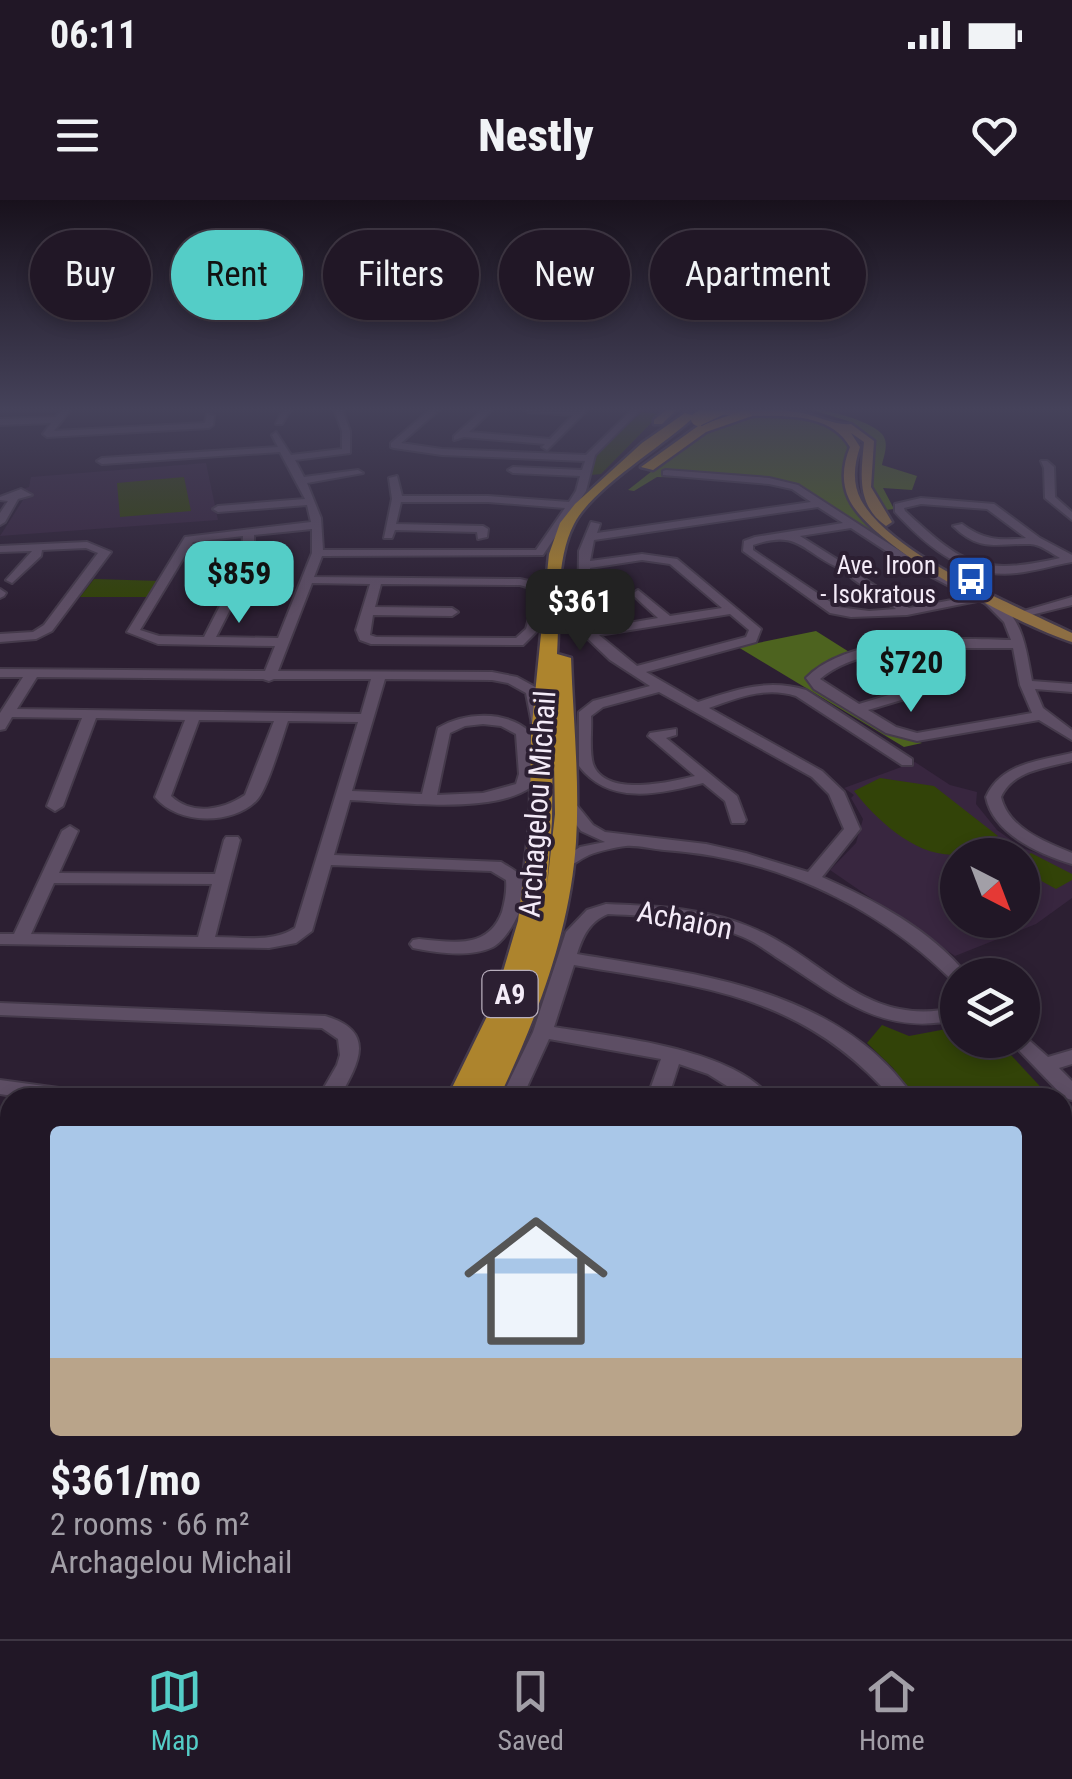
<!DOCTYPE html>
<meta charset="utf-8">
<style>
:root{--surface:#211726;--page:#2d2432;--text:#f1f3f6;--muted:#a29fa7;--line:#3e3643;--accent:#54cdc7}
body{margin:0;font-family:"Roboto Condensed",sans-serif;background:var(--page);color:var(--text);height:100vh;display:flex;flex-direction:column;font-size:38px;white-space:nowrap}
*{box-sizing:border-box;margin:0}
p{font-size:32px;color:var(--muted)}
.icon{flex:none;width:55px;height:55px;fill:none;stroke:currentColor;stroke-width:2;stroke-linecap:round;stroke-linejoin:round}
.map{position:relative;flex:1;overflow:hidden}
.details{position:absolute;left:0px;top:888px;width:1072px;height:552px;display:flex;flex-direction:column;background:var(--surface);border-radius:30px 30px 0 0;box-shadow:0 5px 15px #0003,0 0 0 2px var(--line)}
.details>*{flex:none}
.top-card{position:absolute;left:30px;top:30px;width:1012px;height:90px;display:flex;gap:20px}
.needle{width:65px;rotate:138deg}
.controls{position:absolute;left:940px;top:638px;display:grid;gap:20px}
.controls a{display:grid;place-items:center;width:100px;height:100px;border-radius:50%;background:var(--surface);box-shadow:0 5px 15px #0003,0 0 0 2px var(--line);font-size:50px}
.price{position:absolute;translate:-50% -85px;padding:0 22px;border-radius:20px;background:var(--accent);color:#111;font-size:32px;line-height:65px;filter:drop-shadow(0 2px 5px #0008)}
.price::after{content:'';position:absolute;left:50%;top:60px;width:30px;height:22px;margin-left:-15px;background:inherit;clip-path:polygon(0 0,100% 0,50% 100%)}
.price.on{background:#222;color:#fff}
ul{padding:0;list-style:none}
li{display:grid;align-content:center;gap:20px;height:530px;padding:0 50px}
li span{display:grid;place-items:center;height:310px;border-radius:10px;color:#555}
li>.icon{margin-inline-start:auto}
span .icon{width:180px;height:180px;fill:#fffc;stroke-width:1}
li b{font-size:42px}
.tag{padding:0 35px;border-radius:45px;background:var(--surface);box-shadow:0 5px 15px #0003,0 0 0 2px var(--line);font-size:35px;line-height:90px}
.tag.on{background:var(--accent);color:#111}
.status{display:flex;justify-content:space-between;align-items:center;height:70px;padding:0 50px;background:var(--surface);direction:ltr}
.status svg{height:28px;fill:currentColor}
header{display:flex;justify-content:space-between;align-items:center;height:130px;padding:0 50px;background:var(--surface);font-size:45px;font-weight:800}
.tab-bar{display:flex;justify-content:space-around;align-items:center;height:140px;border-top:2px solid var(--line);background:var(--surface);font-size:28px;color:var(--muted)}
.tab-bar a{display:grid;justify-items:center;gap:5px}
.tab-bar .on{color:var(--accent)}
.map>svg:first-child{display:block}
</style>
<div class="status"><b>06:11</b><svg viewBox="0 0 49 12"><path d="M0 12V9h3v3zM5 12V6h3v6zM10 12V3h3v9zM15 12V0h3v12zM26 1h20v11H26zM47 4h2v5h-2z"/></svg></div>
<header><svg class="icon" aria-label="menu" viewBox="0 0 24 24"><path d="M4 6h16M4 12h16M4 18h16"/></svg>Nestly<svg class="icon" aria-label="heart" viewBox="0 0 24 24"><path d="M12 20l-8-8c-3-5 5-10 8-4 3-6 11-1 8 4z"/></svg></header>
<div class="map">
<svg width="1072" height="1439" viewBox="0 0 1072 1439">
<rect width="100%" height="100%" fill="#2c1f32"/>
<!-- built -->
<g fill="#38263f" fill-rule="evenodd">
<polygon points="206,263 218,320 0,336 23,300 34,295 20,290 29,287 31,277"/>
<path d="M 915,562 L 950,585 L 977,592 L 976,604 L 997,630 L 1022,648 L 1072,664 L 1072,698 L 1036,724 L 955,756 L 830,670 L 856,643 L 863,619 L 851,598 L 854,595 L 844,588 ZM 958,655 L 1022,655 L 1022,720 L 958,720 Z"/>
</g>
<!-- green -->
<g fill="#324308">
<polygon points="642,212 660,214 601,274 591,275 598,251"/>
<polygon points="184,277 191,311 120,317 117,283"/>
<polygon points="94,379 161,381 149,397 80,397"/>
<path d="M 880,578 L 934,586 L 998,636 C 986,640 981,648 970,652 C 925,666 879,623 854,591 Z"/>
<polygon points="1031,653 1072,674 1072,680 1056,689 1023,671 1023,658"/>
<polygon points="882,825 909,836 957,827 958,840 997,840 1050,897 913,897 893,868 867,843"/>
<polygon points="1062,909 1072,917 1072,1019 1063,1027"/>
</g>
<!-- forest -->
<g fill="#4d631f">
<path d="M 809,209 C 826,209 868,220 881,233 C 890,242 884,255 882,265 L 917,276 L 912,290 L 883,288 L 894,309 L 886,310 L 872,285 L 876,240 L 848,221 Z"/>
<path d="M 743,216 C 782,216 817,216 850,240 C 840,288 846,299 879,333 L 875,336 L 804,290 L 778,282 L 701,274 L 700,278 L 657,277 L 634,291 L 628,290 L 690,241 Z"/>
<polygon points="816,431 854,455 827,462 807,476 809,484 889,531 922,543 904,547 738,447"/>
</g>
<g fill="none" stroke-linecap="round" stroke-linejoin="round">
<!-- minor casing -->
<g stroke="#453a4b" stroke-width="4">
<g id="minor">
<polygon points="63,209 71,209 54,231 205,223 207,214 214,216 213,225 209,228 47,237 43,234 51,223 0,225 0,219 56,217"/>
<polygon points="283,209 291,209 282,224 276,224"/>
<path d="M 334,209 L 342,209 L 350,231 L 350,253 L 295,260 L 304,277 L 358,270 L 363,273 L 307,283 L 321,318 L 323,350 L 536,350 L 565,308 L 488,302 L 401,302 L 396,324 L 483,326 L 488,329 L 487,337 L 478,339 L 477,332 L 395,330 L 392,338 L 384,338 L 392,299 L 389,278 L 397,276 L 402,296 L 488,296 L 569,302 L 576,291 L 580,276 L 513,273 L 508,270 L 513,267 L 582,270 L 585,261 L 442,255 L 394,248 L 391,247 L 391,243 L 431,209 L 440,209 L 401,243 L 442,249 L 586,255 L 633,209 L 641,209 L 595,255 L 586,291 L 543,355 L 322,356 L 314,377 L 520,379 L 538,383 L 548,392 L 538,430 L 523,445 L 371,444 L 360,440 L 356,430 L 370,384 L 312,383 L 278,471 L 492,472 L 517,477 L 537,488 L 547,529 L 540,533 L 533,529 L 526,493 L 508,483 L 492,480 L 385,479 L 352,591 L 422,594 L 438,528 C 465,512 506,510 530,532 L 533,574 L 531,587 C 493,615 396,602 350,600 L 334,655 L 501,662 C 507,666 517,671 521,676 C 533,694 510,738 493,747 C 470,758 437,753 413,748 L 410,744 L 413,740 L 419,739 C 452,742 488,750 502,712 C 505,701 507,691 506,680 L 491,671 L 331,665 L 312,731 L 296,743 L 269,748 L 0,744 L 0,734 L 14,734 L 62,631 L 70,626 L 78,631 L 59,673 L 215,674 L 224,640 L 226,637 L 238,637 L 240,640 L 215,737 C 242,737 272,743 295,728 L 358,522 L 288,521 C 282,538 267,591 256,601 C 230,626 177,624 155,597 L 185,520 L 96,518 L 63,606 L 55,611 L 47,606 L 82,518 L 12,517 L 5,529 L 0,530 L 0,513 L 23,477 L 0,477 L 0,469 L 265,471 L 275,446 L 158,444 L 127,432 L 185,337 L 311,322 L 307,305 L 218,312 L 213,309 L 218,306 L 305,299 L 280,252 L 102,264 L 97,261 L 102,258 L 278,247 L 272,235 L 276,232 L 291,255 L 342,249 L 342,231 ZM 312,329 L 312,353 L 278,438 L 216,437 L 239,392 L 233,388 L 227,392 L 204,437 L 159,436 L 140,430 L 193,342 L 243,336 L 242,355 L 233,382 L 239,385 L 245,382 L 254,355 L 254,335 ZM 381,384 L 520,385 L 530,388 L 536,393 L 526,429 L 516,438 L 376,437 L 370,435 L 373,415 L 452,416 L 458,412 L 452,408 L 375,407 ZM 37,477 L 263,479 L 269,481 L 274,479 L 371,479 L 361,514 L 17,509 ZM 199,520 L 274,521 L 245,595 C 223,610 192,616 171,596 ZM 483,524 L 501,526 L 516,534 L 519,574 L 516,584 L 483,593 L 437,595 L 450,533 L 465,526 ZM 54,683 L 212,684 L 198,737 L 31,734 Z"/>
<polygon points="484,209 493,209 469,232 550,239 573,215 528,212 524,209 588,209 547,250 542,247 545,244 464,237 454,240 454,236"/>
<polygon points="1041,261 1047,261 1054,267 1055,297 1072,312 1072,320 1045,298 1044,268"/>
<path d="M 666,270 L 769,278 L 798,285 L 911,358 L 965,387 L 955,389 L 903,362 L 851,328 L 800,336 L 843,363 L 843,367 L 839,368 C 802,352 799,329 753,345 L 753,350 L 838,407 L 869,411 L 896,409 L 853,379 L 851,377 L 857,374 L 909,408 L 984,394 L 985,398 C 1023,408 1026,450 1032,481 L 1072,484 L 1072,492 L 1035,489 L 1043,508 L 1072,530 L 1072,540 L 1039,520 L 917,541 L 886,533 L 814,489 L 806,478 C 848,434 954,438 1011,440 L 1004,422 L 982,400 L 907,415 L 851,417 L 830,413 L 743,351 L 744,341 L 755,337 L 843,323 L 818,307 L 594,340 L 590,361 L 642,354 L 677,359 L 761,429 L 756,442 L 646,472 L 698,502 C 735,490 767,478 806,490 L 912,559 L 912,565 L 902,565 L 796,496 C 765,486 738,498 709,508 L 822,571 L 844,592 L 860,629 L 822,677 C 874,700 931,730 967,775 L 958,775 L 958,781 L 951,779 C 874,703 772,657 664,650 C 652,649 637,645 626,646 C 616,647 599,651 589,655 C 580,659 572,666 562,669 L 554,664 L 580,647 L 605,642 L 581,631 L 558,601 L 566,596 L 571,598 L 593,625 L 605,632 L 706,644 L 746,653 L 808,672 L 844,629 L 829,594 L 812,577 L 659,492 L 603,507 L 591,516 C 592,530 589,550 593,564 C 605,598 670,582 695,576 L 648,536 L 650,533 L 676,529 L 676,535 L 666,538 L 737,596 L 746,620 L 744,623 L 732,623 L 725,601 L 703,583 C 659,594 610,606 579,566 L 579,512 L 593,501 L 650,486 L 610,460 L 585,436 L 578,424 L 579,351 L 591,322 L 600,324 L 597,333 L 811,302 L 792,289 L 769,284 L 663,275 L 663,271 ZM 642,360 L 670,364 L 722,408 L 670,416 L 638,390 L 632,394 L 634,396 L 658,418 L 593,429 L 590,424 L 590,368 ZM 730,414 L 749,430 L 746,437 L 637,466 L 599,435 ZM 942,448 L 1013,448 L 1020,485 L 1032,513 L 917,533 L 896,527 L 868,510 L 958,483 L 958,477 L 948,477 L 859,504 L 820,479 C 853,451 901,451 942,448 Z"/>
<polygon points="21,289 32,295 18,299 5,322 0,325 0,313 8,301 0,300 0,297"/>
<path d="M 921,298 L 994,304 L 1040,338 L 1072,355 L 1072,362 C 1054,365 1036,371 1017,373 C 966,379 928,348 895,312 L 895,304 ZM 921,304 L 987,309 L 1026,338 C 1000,341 983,340 962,324 L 953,326 C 981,353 997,343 1030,344 C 1040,344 1051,353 1060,358 C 980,376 963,365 905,311 L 904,308 Z"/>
<polygon points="87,342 111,352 52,431 36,439 0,442 0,434 33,432 44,425 98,353 86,348 42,350 41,356 12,383 6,380 32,351 0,352 0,346"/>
<polygon points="0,389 6,393 4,396 0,398"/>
<polygon points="1072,397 1072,405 1023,417 1017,413"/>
<path d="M 1072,553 L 1072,561 C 1046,568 1013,570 1001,597 C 1008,628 1045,642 1072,653 L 1072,664 C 1039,654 993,634 986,597 C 1001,563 1039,561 1072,553 Z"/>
<path d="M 606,704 C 657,706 709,708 757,730 C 830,763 867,829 958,807 L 958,819 C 882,838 836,795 776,757 C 766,750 755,742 743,737 C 700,718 654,716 608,714 C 589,722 583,736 577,754 C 697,774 839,788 914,898 L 892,898 C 801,793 702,787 574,765 L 554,827 C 614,837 732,848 771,898 L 746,898 L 708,874 L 679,864 L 668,898 L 647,898 L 661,859 L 549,839 L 522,898 L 501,898 L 533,832 L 566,732 L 587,710 Z"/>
<path d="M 0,803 L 325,816 C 377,831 359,863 339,898 L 318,898 L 337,865 L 340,855 L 338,839 L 322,828 L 0,815 Z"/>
<polygon points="1022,834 1048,857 1072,850 1072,864 1059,868 1072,881 1072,900 1065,898 1009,840 1022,840"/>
<polygon points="0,880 81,891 88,893 91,898 25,898 0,894"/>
<polygon points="0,975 10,978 10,991 0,992"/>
<polygon points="1072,1031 1072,1053 1062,1057 1062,1035"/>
<polygon points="0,1111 10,1114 10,1134 0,1131"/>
<polygon points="1062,1191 1072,1195 1072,1222 1062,1218"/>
<polygon points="0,1289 10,1290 10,1316 0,1315"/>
<polygon points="1062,1354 1072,1358 1072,1439 1052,1439 1051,1430 1062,1430"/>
<polygon points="393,1430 429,1430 433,1439 397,1439"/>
<rect x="854" y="1430" width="30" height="9"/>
</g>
</g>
<!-- major casing -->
<g stroke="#453a4b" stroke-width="5">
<g id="major">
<polygon points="667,209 677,209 662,224 654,224 654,220"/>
<path d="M 698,209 C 730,208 765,207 797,212 C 816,215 835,226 851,224 L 874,241 L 871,287 L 892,322 L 886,326 C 856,305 861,274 864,242 L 851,233 L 860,247 C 854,265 852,283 861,300 C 892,356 1015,405 1072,433 L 1072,442 C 1019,425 873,349 849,299 C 841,282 843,264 850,247 C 821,197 740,227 698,209 Z"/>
<polygon points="0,1325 10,1328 10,1360 0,1357"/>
<polygon points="0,1373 10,1378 10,1414 0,1410"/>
<polygon points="28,1430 87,1430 85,1439 32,1439"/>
<polygon points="305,1430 371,1430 374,1439 303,1439"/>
</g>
</g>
<!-- highway casing -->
<g stroke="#453a4b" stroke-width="5">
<g id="highway">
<polygon points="748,209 752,216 706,232 653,270 641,267 698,226"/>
<path d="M 685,213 L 695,216 C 665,245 593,287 574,324 C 555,360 560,414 557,454 L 571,458 C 573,519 580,581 576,642 C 570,732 537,817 499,898 L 447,898 L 494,802 L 518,721 L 530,621 L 531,534 L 549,354 L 560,323 L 575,304 L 642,243 ZM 553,506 L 555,614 L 547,686 L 552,621 Z"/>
<polygon points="159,1430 226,1430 223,1439 155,1439"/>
</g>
</g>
<!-- minor -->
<use href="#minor" fill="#5d4e64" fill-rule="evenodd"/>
<!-- major -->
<use href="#major" fill="#8d6e43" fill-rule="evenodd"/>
<!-- highway -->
<use href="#highway" fill="#ad842d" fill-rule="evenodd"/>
<!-- highway-bridge casing -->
<g stroke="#453a4b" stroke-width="16" stroke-linecap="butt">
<polyline id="highway-bridge" points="698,219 719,209"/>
</g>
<!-- highway-bridge -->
<use href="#highway-bridge" stroke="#ad842d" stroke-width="14"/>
</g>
<!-- sky -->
<linearGradient id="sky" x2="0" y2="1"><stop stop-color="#18111c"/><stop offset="0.51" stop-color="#45425a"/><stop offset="1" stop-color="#45425a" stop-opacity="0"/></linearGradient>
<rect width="1072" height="410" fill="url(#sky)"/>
<!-- icons -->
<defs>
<g id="bus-square" transform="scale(2.5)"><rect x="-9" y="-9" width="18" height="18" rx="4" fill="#1a4fb4" stroke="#2c1f32"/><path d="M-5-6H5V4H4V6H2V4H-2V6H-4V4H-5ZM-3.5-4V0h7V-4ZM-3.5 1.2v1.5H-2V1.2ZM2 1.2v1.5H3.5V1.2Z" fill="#fff"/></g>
</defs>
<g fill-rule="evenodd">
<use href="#bus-square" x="971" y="379"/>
</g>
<g text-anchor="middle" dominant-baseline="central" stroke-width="8" stroke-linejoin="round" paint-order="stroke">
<!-- far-poi labels -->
<g font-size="25" fill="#f4ebf8" stroke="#2c1f32" text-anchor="end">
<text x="936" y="365">Ave. Iroon<tspan x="936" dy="29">- Isokratous</tspan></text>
</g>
<!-- shield labels -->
<rect fill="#2c1f32" stroke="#b8aebd" stroke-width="2.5" x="482.5" y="771" width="55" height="46" rx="8"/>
<g font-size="28" font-weight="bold" fill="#f4ebf8">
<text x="510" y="794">A9</text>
</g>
<!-- street labels -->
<g font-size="30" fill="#f4ebf8" stroke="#2c1f32">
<text transform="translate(537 604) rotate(-86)">Archagelou Michail</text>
<text transform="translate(685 720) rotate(11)">Achaion</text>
</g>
</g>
</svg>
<div class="controls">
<a><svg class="needle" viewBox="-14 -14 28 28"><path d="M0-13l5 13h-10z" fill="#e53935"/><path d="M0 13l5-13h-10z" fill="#a29fa7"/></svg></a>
<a><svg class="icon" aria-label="layers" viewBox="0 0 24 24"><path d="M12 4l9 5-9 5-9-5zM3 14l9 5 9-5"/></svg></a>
</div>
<b class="price" style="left:239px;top:426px">$859</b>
<b class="price on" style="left:580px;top:454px">$361</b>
<b class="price" style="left:911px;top:515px">$720</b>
<div class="top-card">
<a class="tag">Buy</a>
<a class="tag on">Rent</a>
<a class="tag">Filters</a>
<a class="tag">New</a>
<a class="tag">Apartment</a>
</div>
<section class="details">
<ul>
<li><span style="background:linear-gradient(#a9c7e8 75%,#b9a48a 0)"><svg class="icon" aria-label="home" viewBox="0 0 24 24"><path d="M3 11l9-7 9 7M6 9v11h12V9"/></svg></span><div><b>$361/mo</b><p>2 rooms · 66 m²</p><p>Archagelou Michail</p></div></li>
</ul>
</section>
</div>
<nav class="tab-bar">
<a class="on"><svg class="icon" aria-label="map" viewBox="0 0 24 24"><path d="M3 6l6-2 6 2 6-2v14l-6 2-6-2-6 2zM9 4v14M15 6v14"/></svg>Map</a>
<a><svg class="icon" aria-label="saved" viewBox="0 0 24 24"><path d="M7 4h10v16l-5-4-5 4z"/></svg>Saved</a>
<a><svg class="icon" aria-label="home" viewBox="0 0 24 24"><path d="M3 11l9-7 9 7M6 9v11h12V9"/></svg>Home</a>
</nav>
